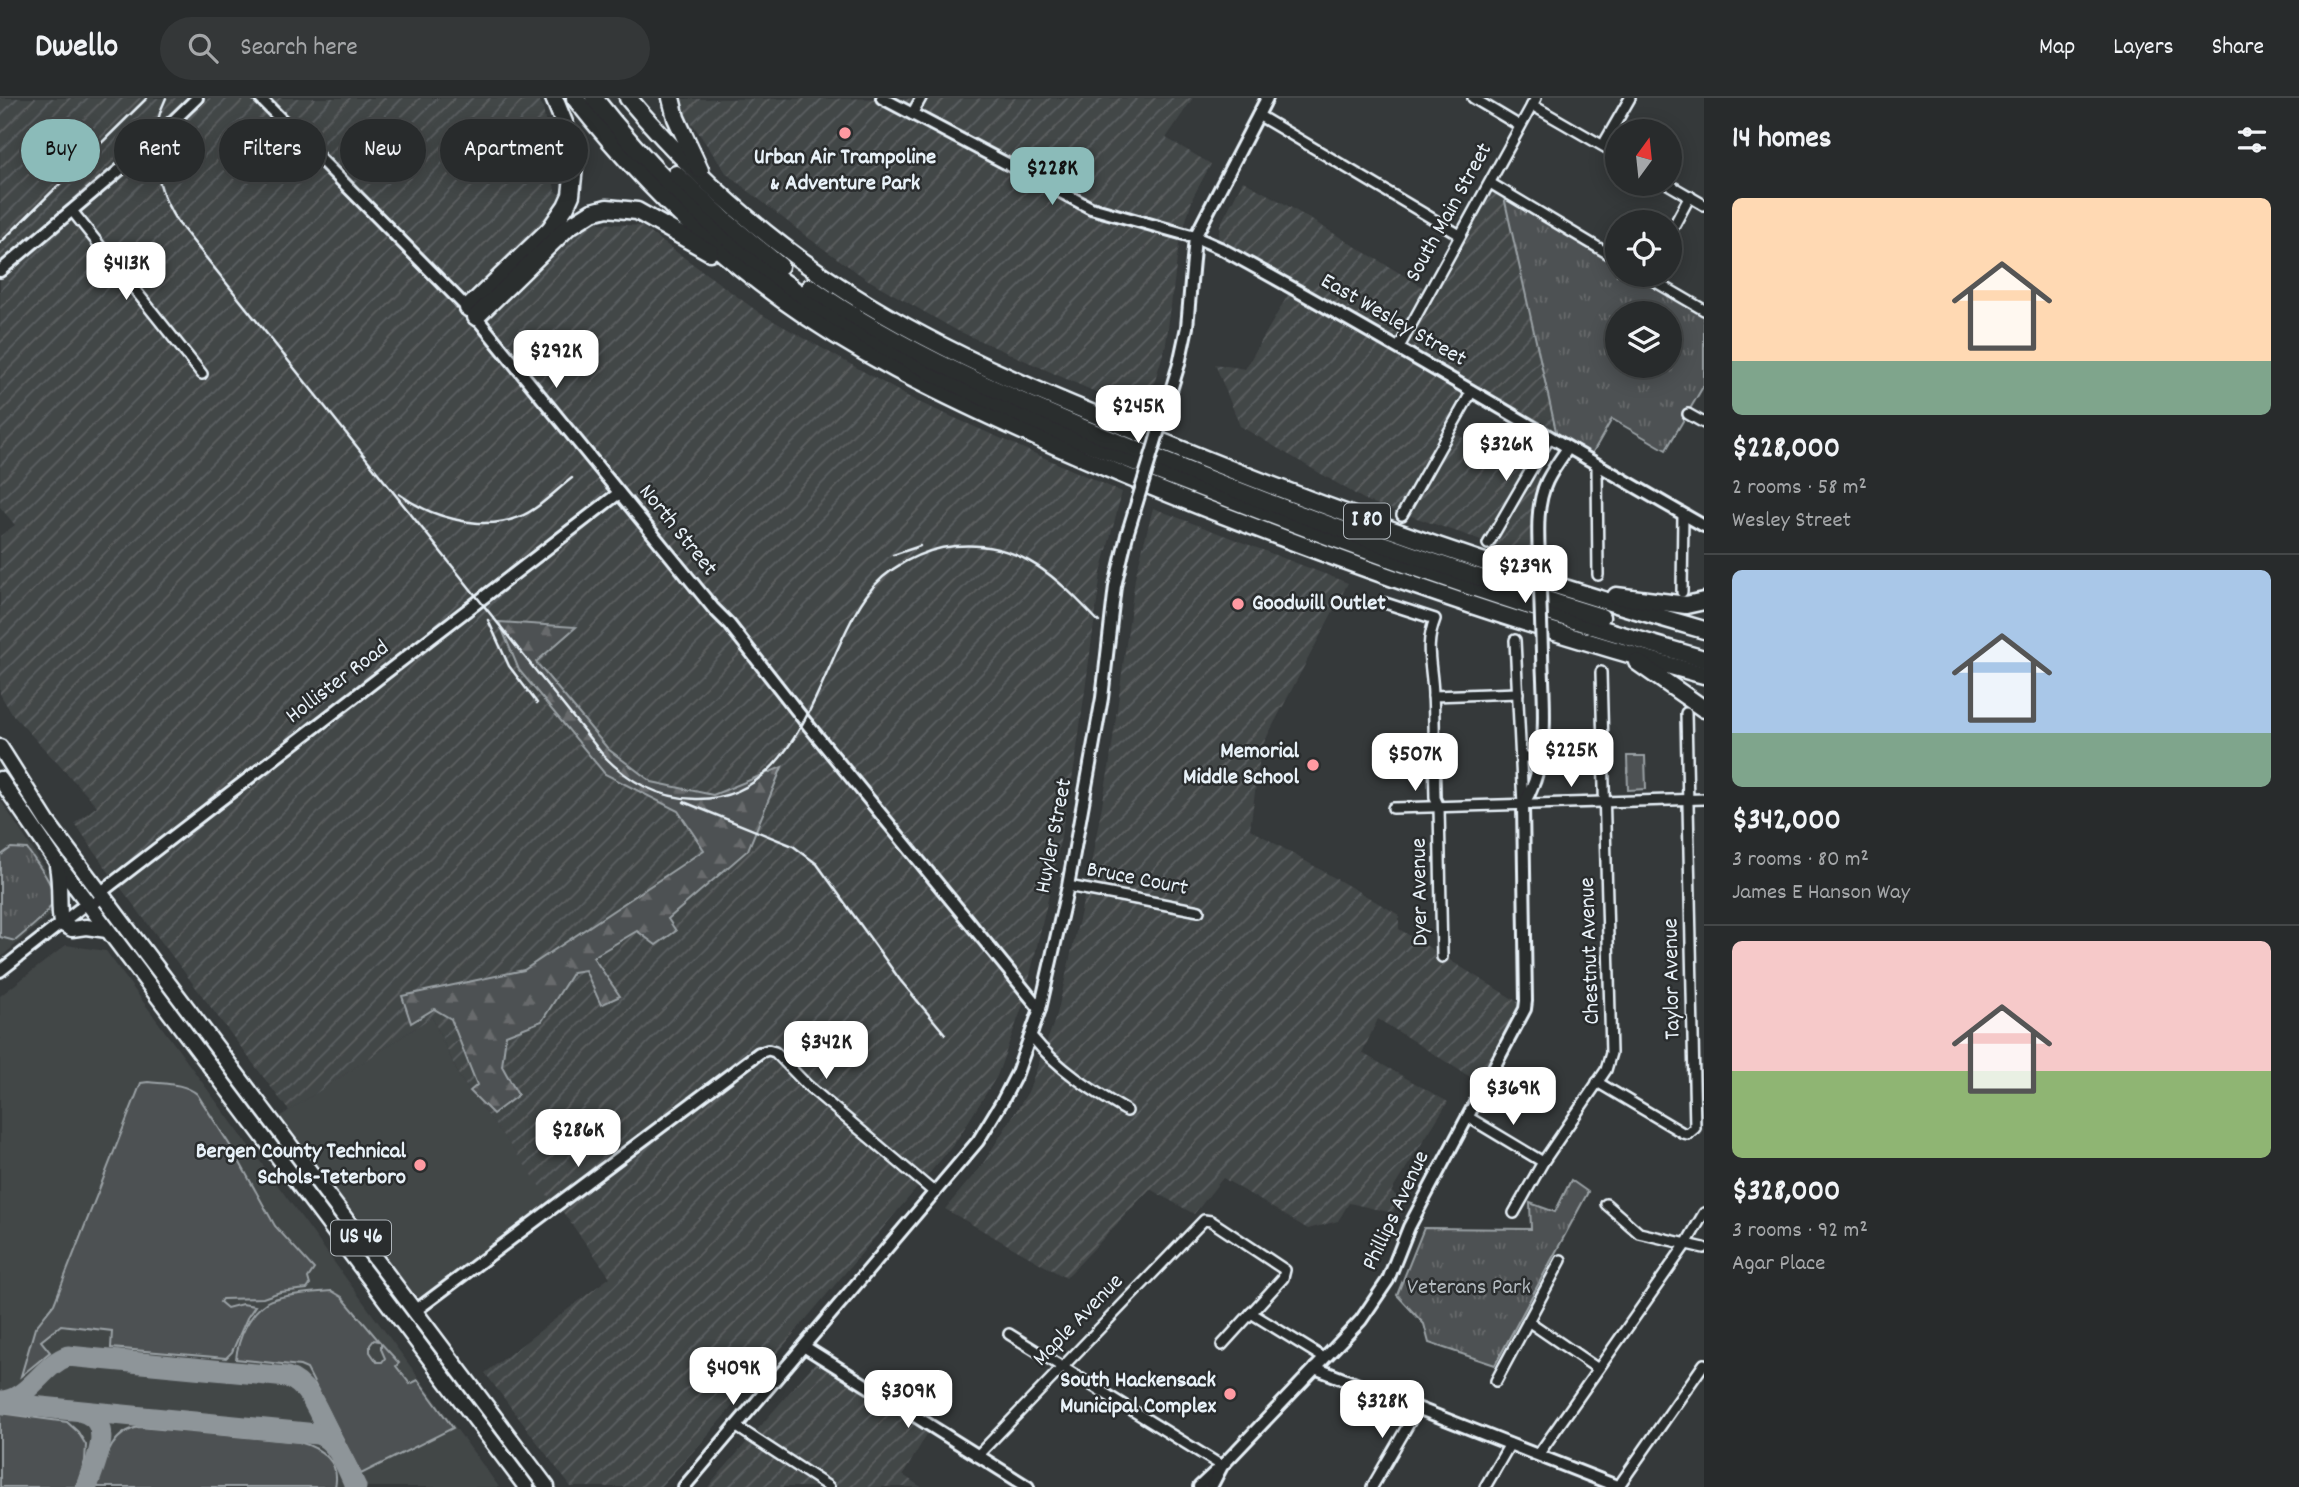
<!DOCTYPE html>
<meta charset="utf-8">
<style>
:root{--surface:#282b2c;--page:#343738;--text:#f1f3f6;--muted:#a5a7a9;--line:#444748;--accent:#8bbbb9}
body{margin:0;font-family:Dekko,sans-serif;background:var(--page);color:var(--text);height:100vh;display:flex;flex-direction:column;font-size:26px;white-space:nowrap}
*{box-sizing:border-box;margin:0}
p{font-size:23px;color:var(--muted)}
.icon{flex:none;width:38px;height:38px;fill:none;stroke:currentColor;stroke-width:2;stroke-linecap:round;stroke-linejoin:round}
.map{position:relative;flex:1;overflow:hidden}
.details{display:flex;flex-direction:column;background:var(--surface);width:595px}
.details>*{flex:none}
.banner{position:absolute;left:21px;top:21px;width:665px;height:63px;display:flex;gap:14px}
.needle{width:46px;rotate:15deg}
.controls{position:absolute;left:1605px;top:21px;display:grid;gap:14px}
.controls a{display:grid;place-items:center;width:77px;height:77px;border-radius:50%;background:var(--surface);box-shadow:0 4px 18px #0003,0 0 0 2px var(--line);font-size:35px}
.price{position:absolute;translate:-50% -60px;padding:0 16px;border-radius:14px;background:#fff;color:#222;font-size:23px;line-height:46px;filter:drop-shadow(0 2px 4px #0008)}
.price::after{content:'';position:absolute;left:50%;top:42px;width:21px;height:16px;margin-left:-10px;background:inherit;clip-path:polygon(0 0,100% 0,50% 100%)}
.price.selected{background:var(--accent);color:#111}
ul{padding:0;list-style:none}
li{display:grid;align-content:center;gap:14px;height:371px;padding:0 28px}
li+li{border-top:2px solid var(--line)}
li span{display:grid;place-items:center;height:217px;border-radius:10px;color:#555}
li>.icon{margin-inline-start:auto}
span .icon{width:126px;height:126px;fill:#fffc;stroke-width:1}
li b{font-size:30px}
h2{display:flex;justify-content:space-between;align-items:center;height:84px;padding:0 28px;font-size:30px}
.tag{padding:0 24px;border-radius:32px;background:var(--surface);box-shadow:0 4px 18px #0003,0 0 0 2px var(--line);font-size:24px;line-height:63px}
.tag.selected{background:var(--accent);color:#111}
header{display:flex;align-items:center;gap:42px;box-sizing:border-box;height:98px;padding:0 35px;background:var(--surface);border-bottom:2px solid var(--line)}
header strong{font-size:33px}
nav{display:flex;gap:38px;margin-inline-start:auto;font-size:24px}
.search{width:490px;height:63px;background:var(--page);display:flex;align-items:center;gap:18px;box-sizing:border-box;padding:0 24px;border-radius:38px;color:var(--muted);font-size:26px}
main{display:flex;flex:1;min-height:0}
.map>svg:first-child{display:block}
</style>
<header>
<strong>Dwello</strong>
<div class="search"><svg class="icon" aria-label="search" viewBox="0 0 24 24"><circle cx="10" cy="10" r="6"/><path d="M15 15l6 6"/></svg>Search here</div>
<nav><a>Map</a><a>Layers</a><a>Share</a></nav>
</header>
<main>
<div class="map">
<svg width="1704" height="1389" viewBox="0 0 1704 1389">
<defs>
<pattern id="industrial-furrows" width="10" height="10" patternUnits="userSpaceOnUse" patternTransform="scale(1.75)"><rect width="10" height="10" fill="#424647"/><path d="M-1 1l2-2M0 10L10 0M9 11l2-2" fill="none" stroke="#5d6162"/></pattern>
<pattern id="forest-firs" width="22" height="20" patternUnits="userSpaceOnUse" patternTransform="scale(1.75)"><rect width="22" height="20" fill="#4d5152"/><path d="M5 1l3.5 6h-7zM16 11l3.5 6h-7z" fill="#676a6c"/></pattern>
<pattern id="park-tufts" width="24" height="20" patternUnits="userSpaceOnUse" patternTransform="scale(1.75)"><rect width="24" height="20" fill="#4d5152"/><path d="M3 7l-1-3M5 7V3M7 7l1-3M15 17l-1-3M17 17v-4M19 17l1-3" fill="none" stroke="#676a6c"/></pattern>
</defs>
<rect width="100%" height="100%" fill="#35393a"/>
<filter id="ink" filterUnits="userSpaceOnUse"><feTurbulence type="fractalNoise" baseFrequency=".0143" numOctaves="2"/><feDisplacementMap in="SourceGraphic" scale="14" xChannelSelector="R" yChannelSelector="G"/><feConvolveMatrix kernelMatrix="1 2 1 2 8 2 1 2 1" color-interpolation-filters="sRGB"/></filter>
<g filter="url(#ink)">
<!-- built -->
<g fill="#424647">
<polygon points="0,701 57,789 57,800 49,818 0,860"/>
<polygon points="66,847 106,853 499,1389 0,1389 0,898"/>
<polygon points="432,919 460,980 552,1102 539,1114 444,1184 416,1201 279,1019"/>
</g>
<!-- industrial -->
<g fill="url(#industrial-furrows)">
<polygon points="0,0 538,0 543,9 555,93 600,125 641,128 761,216 916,303 1122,394 1101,475 1075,665 1053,780 1023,907 997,978 955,1045 702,1344 660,1389 571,1389 485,1275 610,1179 557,1106 548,1098 460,980 432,919 289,1013 105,769 75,725 97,708 12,616 0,596 0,438 15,427 0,409"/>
<polygon points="1193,0 1166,40 1211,66 1193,99 1179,146 1166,246 1145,316 956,232 865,180 807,139 727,76 675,1"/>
<polygon points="1243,83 1285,106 1431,194 1489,90 1504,99 1558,342 1473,294 1450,333 1547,383 1539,460 1519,455 1367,403 1240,328 1215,266 1245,271 1292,190 1217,146 1220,127"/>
<polygon points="1153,410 1348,485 1261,650 1250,731 1399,817 1399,831 1526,909 1483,987 1378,921 1362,955 1448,1004 1391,1094 1400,1100 1393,1115 1349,1105 1338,1123 1308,1131 1223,1080 1194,1116 1150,1091 1066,1180 945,1111 982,1067 1028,994 1057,916 1087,787 1109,670 1135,480"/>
<polygon points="820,1259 933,1326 903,1377 921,1389 708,1389"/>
</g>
<!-- green -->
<g fill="#4d5152" stroke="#9aa1a5" stroke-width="2">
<polygon points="1627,658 1645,658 1646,691 1628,692"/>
<path d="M 148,984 C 165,986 184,985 197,996 L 233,1052 L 275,1128 L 314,1171 L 308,1180 L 310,1187 L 307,1191 L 280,1194 L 263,1200 L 222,1201 L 220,1204 L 227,1210 L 242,1206 L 255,1208 L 247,1220 L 232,1254 L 226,1260 L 111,1250 L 112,1233 L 61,1227 L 41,1243 L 50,1254 L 21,1278 L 35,1230 L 54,1206 L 141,985 Z"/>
<path d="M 332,1193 L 342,1199 L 379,1243 L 374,1242 L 370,1247 L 370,1254 L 377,1264 L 382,1264 L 385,1260 L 381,1251 L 381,1245 L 399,1265 L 396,1268 L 410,1286 L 418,1282 L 453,1330 L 361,1376 L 307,1271 L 300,1268 L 236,1261 C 238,1240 249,1216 267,1204 C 279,1197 317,1194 332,1193 Z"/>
<polygon points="0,1315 67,1324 78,1334 86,1347 85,1363 76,1389 0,1389"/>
<path d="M 139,1329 L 299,1344 C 321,1350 341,1364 335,1389 L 97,1389 C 105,1363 109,1335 139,1329 Z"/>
</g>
<!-- forest -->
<polygon fill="url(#forest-firs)" stroke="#9aa1a5" stroke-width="2" points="499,524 576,529 536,564 608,651 652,684 713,697 782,669 748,752 668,821 676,833 656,847 637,833 593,859 620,898 601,907 585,872 573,874 542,923 506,937 502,968 518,997 493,1016 470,993 477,987 451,921 434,911 411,925 402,898 524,872 704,752 678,713 605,676 519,572"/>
<!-- park -->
<g fill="url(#park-tufts)" stroke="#9aa1a5" stroke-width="2" fill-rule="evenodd">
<path d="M 1504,99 L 1617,165 L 1617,177 L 1637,177 L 1704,216 L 1704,287 L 1666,352 L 1612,321 L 1589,361 L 1558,342 ZM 1617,215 L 1670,215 L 1670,268 L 1617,268 Z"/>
<path d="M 11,750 L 27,751 C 64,802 63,803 15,843 L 0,839 L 0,758 Z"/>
<polygon points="1571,1082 1588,1094 1495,1267 1429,1245 1424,1226 1397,1197 1424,1130 1531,1131 1530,1105 1555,1114"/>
</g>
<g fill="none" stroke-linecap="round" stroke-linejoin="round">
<!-- taxiway -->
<g stroke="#8e9599" stroke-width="21">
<path d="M 0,1303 C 28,1303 42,1267 68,1258 L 287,1279 C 312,1287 322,1324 334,1346"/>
<path d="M 1,1305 L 317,1336 C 338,1342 347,1371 356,1389"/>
<path d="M 82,1314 C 117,1324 94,1367 87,1389"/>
</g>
<!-- minor casing -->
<g stroke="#e8f1f8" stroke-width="14">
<g id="minor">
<polyline points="1473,0 1520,28"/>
<polyline points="1532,7 1617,56"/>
<polyline points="912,16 921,0"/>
<polyline points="1258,17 1460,137"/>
<polyline points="1603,47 1630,0"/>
<polyline points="1490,85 1617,161"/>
<polyline points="1668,86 1704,107"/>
<polyline points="73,114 202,276"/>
<polyline points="1670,135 1690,98"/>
<polyline points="1644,177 1704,212"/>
<polyline points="1399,249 1536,0"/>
<polyline points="1688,316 1704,325"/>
<polyline points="1597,367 1598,477"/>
<polyline points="1402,417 1472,293"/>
<polyline points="1488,446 1550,339"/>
<polyline points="1682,494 1683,416"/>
<path d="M 1385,505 L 1435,521 C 1424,550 1432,566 1433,596 C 1435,630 1434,665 1435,700 L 1439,709 L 1442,859"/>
<polyline points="1515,542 1523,707"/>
<polyline points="1433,598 1518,595"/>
<polyline points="1521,658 1531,660 1541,649"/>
<polyline points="1393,710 1704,701"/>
<polyline points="1068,788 1199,813"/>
<path d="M 1032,939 C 1058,971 1091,992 1127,1013"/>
<polyline points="759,955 768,952 775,954 807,987 935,1095"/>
<polyline points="1597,984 1683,1035 1688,1036 1695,1030 1686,615"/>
<polyline points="1468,1019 1543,1064"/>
<polyline points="1606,1106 1639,1135 1704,1150"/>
<polyline points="1514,1115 1543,1064 1606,972 1611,955 1601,574"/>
<polyline points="1251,1215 1324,1260"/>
<polyline points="1528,1223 1598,1271"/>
<polyline points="1009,1236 1222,1368"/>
<polyline points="1496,1283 1561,1162"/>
<polyline points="737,1329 829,1389"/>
<polyline points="1538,1357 1686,1146 1704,1115"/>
<polyline points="977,1358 1204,1122 1211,1123 1285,1172 1283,1180 1222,1247"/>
<polyline points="1372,1389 1418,1310"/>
<polyline points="1485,1389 1510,1346"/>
<polyline points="1618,1389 1704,1266"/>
</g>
</g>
<!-- tertiary casing -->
<g stroke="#e8f1f8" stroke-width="16">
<g id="tertiary">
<polyline points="260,0 476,219 713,510 729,526 804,622 1040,911"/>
<path d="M 882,0 L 1091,110 L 1195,139 L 1220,150 C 1383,238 1542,336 1704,428"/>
<polyline points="0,173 141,54 197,0"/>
<polyline points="1179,266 1187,229 1195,139 1267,0"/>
<path d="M 1539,460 C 1538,435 1536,406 1547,383 C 1553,371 1561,360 1568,350"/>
<polyline points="0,873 87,805 95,805 101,800 100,795 109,788 619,395"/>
<polyline points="415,1213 759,955"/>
<polyline points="805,1249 1028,1389"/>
<polyline points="1315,1270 1619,1389"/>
<polyline points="684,1389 978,1043 1003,1002 1017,975 1040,911 1068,788 1102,600 1115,488 1127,437"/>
<polyline points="1199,1389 1215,1374"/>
<path d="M 1211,1389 L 1222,1368 L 1361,1222 L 1388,1182 L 1409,1129 L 1525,911 L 1526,903 L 1523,707 C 1552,660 1543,607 1542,554"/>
</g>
</g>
<!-- trunk casing -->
<g stroke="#e8f1f8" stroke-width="19">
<g id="trunk">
<polyline points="0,649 48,725 547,1389"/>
<polyline points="0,681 56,763 526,1389"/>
<path d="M 57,768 C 61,788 58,806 61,825 L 72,831 L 86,829 L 107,832"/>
</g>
</g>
<!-- motorway casing -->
<g stroke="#e8f1f8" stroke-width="21">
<g id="motorway">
<path d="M 575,0 C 635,77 704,145 783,202 C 855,254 935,293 1016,330 C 1092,365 1170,397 1249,427 C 1398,484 1550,536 1704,577"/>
<path d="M 594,0 C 664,90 751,168 848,227 C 966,300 1106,354 1235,403 C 1389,463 1545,516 1704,561"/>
<path d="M 628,0 C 693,77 767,143 852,197 C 961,266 1088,314 1207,362 C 1369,427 1536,484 1704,532"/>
<polyline points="671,0 676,20 700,72"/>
<polyline points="676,76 728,125 780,168"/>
<path d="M 810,189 C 904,255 1012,300 1117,344 C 1276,410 1437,468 1601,519"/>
<polyline points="468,210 550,131 566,108 571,97 574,69 565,27 554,0"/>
<polyline points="476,219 568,129 592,114 607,110 637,113 710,154"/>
<polyline points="1616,498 1686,507 1704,503"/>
<polyline points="1637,564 1704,611"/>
</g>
</g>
<!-- minor -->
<use href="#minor" stroke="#2a2d2e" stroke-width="9"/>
<!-- tertiary -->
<use href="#tertiary" stroke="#2a2d2e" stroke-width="10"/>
<!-- trunk -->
<use href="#trunk" stroke="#2a2d2e" stroke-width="14"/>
<!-- motorway -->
<use href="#motorway" stroke="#2a2d2e" stroke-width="16"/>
<!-- rail -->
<g stroke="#e8f1f8" stroke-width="2.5">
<path d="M 166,0 C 147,38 154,87 176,122 L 603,657 C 629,684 658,700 696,701 C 801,703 819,565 866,498 C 885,470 922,451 955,448 C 1021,442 1057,480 1099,524"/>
<polyline points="0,145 147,0"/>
<path d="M 399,396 C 430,419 481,434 519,419 C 539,411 555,393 572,380"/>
<polyline points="893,457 920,448"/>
<polyline points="488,522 509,568 537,605"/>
<polyline points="684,704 793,748 817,766 900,882 945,936"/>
</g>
<!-- tertiary-bridge casing -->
<g stroke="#e8f1f8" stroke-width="16" stroke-linecap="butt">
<g id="tertiary-bridge">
<polyline points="1127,437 1179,266"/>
<polyline points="1539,460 1542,554"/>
</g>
</g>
<!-- tertiary-bridge -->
<use href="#tertiary-bridge" stroke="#2a2d2e" stroke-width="10"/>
</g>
</g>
<!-- markers -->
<g fill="#ff9aa2" stroke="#2a2d2e" stroke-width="2.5">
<circle cx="845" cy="35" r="7"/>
<circle cx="1238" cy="506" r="7"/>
<circle cx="1313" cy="667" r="7"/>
<circle cx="420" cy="1067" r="7"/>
<circle cx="1230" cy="1296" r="7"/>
</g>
<g text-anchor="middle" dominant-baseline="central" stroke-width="5" stroke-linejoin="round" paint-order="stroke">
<!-- shield labels -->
<g fill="#2a2d2e" stroke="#afb6bb" stroke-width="2">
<rect x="1344" y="405.5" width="46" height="35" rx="5"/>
<rect x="331" y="1122.5" width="60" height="35" rx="5"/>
</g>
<g font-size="21" font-weight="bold" fill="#e8f1f8">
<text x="1367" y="423">I 80</text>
<text x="361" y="1140">US 46</text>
</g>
<!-- poi labels -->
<g font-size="23" font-weight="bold" fill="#e8f1f8" stroke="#2a2d2e" text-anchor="end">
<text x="845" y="60" text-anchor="middle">Urban Air Trampoline<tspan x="845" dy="26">&amp; Adventure Park</tspan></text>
<text x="1252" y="506" text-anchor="start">Goodwill Outlet</text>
<text x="1299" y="654">Memorial<tspan x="1299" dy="26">Middle School</tspan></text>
<text x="406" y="1054">Bergen County Technical<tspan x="406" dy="26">Schols-Teterboro</tspan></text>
<text x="1216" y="1283">South Hackensack<tspan x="1216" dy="26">Municipal Complex</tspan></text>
</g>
<!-- street labels -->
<g font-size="23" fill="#e8f1f8" stroke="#2a2d2e">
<text transform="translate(1450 115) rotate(-61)">South Main Street</text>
<text transform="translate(1393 223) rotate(30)">East Wesley Street</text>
<text transform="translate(677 433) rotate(51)">North Street</text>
<text transform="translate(338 585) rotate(-37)">Hollister Road</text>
<text transform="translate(1055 738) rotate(-79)">Huyler Street</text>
<text transform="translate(1137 782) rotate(11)">Bruce Court</text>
<text transform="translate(1421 794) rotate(-91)">Dyer Avenue</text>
<text transform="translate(1591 853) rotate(-92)">Chestnut Avenue</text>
<text transform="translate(1673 881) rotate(-91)">Taylor Avenue</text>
<text transform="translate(1397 1113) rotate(-65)">Phillips Avenue</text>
<text transform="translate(1079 1223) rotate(-46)">Maple Avenue</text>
</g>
<!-- park labels -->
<g font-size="23" fill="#b2b9be" stroke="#2a2d2e">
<text x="1469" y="1190">Veterans Park</text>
</g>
</g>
</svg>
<div class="controls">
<a><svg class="needle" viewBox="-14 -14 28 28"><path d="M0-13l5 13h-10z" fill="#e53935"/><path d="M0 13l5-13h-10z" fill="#a5a7a9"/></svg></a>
<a><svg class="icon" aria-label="locate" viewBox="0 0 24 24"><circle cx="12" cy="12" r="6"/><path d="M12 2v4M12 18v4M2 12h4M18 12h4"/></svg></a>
<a><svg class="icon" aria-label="layers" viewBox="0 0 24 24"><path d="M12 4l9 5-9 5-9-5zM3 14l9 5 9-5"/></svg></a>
</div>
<b class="price selected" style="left:1052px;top:109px">$228K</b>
<b class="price" style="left:126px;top:204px">$413K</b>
<b class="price" style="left:556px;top:292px">$292K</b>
<b class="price" style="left:1138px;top:347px">$245K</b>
<b class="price" style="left:1506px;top:385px">$326K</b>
<b class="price" style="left:1525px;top:507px">$239K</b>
<b class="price" style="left:1571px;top:691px">$225K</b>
<b class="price" style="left:1415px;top:695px">$507K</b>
<b class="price" style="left:826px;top:983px">$342K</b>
<b class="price" style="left:1513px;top:1029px">$369K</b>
<b class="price" style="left:578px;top:1071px">$286K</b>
<b class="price" style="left:733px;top:1309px">$409K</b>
<b class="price" style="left:908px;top:1332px">$309K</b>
<b class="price" style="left:1382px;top:1342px">$328K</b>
<div class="banner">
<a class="tag selected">Buy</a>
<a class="tag">Rent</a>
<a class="tag">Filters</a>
<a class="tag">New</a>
<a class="tag">Apartment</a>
</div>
</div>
<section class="details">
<h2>14 homes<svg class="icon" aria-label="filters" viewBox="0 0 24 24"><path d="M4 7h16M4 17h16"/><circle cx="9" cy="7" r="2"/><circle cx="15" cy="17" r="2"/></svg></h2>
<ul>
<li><span style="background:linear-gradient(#ffd9b3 75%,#7fa58c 0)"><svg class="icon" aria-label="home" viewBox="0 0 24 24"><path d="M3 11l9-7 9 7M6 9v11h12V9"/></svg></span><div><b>$228,000</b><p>2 rooms · 58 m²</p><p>Wesley Street</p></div></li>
<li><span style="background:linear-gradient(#a9c7e8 75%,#7fa58c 0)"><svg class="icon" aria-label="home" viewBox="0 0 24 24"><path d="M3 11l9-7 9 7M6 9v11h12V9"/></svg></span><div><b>$342,000</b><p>3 rooms · 80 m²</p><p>James E Hanson Way</p></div></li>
<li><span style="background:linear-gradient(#f6c9c9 60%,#8fb573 0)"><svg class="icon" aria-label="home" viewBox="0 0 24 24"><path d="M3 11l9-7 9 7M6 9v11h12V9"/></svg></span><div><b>$328,000</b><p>3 rooms · 92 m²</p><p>Agar Place</p></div></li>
</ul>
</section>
</main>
